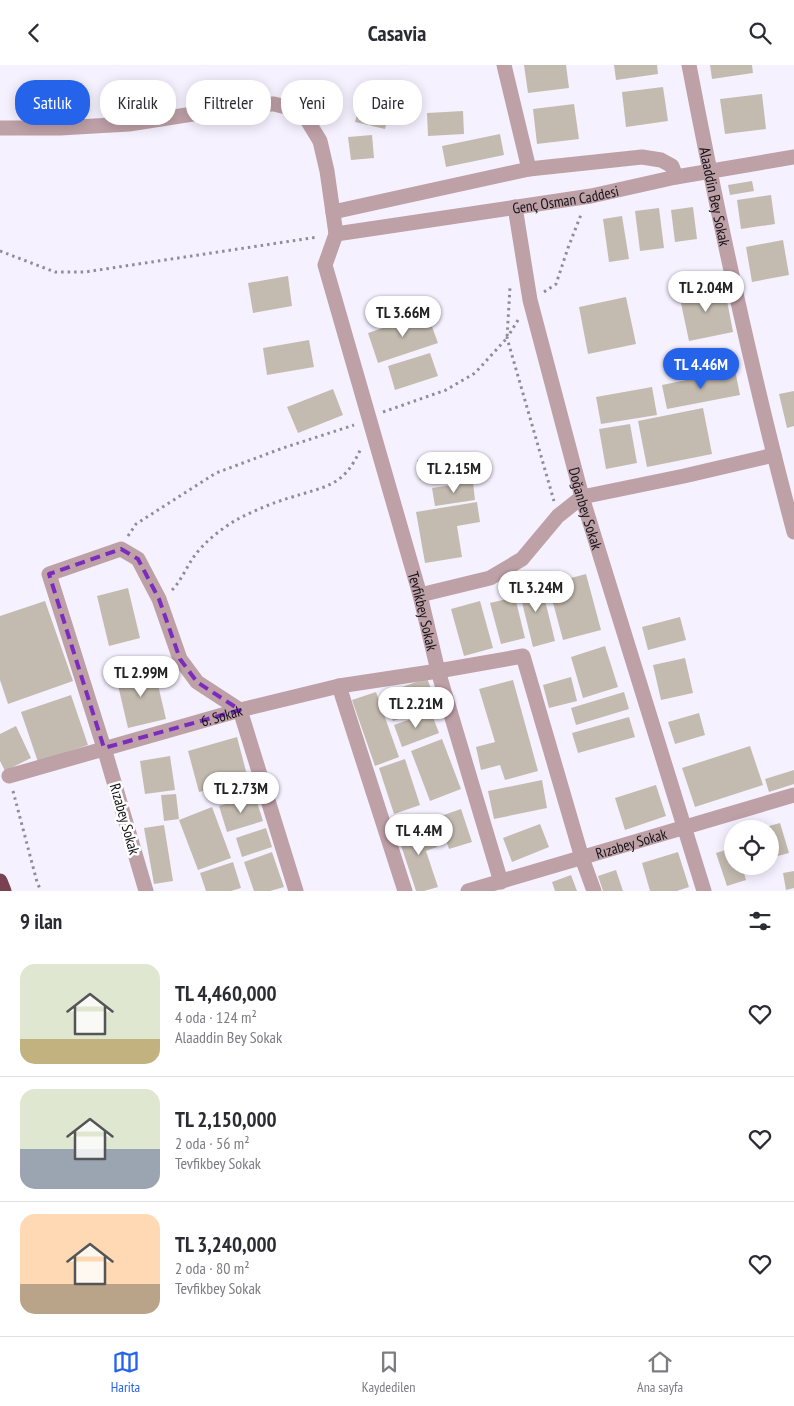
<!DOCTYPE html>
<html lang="tr">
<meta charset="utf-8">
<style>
:root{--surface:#fff;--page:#f2f2f3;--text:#2b2b33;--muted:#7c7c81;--line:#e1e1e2;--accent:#2563eb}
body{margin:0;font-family:"PT Sans Narrow",sans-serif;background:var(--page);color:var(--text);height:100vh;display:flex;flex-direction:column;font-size:19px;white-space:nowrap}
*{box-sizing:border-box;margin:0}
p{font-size:16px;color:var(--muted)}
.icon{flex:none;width:28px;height:28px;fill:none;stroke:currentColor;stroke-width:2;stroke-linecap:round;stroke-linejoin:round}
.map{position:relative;height:826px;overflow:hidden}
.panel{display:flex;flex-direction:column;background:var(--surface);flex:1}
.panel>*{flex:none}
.guide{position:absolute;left:15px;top:15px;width:500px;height:45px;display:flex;gap:10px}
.fabs{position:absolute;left:724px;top:755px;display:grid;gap:10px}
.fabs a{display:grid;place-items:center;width:55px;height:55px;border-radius:50%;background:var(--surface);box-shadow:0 2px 12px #0003;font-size:25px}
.price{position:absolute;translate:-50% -42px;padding:0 11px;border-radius:18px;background:#fff;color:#222;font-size:16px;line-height:32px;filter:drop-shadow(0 1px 2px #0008)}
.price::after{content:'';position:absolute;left:50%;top:30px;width:15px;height:11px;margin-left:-8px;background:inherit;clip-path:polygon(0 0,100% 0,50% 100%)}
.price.selected{background:var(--accent);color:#fff}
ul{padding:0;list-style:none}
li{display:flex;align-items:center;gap:15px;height:125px;padding:0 20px}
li+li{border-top:1px solid var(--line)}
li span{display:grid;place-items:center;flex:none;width:140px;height:100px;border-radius:15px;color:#555}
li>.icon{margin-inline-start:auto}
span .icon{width:60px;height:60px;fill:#fffc;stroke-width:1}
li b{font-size:21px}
h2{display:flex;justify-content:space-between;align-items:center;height:60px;padding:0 20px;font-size:21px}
.chip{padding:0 18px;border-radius:20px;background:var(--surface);box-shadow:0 2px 12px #0003;font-size:18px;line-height:45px}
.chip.selected{background:var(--accent);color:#fff}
header{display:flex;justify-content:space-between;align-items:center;height:65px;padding:0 20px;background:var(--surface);font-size:22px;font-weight:800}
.tab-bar{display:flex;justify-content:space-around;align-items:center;height:70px;border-top:1px solid var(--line);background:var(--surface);font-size:14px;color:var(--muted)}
.tab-bar a{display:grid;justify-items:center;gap:2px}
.tab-bar .selected{color:var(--accent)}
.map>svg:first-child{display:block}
</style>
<header><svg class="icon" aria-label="back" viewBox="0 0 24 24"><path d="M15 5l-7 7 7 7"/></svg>Casavia<svg class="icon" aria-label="search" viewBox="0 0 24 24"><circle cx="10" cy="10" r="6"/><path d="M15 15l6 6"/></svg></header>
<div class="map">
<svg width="794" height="826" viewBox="0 0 794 826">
<rect width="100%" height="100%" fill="#f6f1ff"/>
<!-- building -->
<g fill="#c4bbb0">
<polygon points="524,0 566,0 569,23 528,28"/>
<polygon points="614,0 657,0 658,9 616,15"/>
<polygon points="710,0 752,0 753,8 712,14"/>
<polygon points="70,22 72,53 36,55 34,25"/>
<polygon points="663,22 668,56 626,62 622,27"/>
<polygon points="762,29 766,64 725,69 720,34"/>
<polygon points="574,39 579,74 537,79 533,44"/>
<polygon points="358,45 388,53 385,64 355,57"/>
<polygon points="463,46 464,69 428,71 427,48"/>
<polygon points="500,69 504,90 446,102 442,81"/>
<polygon points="372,70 374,93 351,95 348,72"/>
<polygon points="752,116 754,126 730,130 728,120"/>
<polygon points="771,130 775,159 741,164 737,135"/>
<polygon points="693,142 697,174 675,177 671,145"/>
<polygon points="659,143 664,183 640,186 635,146"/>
<polygon points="622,151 629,194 609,197 603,154"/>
<polygon points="783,175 789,210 752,217 746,182"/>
<polygon points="288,211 292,241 253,248 248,218"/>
<polygon points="724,220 733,267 689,276 679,229"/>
<polygon points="626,232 636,279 588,289 579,242"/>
<polygon points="427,248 438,278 378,298 368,268"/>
<polygon points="309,275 314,302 267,310 263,283"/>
<polygon points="430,288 438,311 395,325 388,301"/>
<polygon points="735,305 740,330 667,344 662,320"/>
<polygon points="652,322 657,350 601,359 596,332"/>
<polygon points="333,324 343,350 298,368 287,342"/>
<polygon points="794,326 794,361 787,363 779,329"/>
<polygon points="703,343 712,389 647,402 638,356"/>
<polygon points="630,359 637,398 606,404 599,364"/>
<polygon points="475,387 478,407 420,415 417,395"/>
<polygon points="473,417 475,435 435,441 432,423"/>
<polygon points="477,437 480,457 457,461 462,492 425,498 416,447"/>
<polygon points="586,509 601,565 563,575 548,519"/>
<polygon points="540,515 555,576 533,582 518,521"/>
<polygon points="128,523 140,573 109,581 97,531"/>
<polygon points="515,532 525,573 501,579 490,538"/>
<polygon points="45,536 73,616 8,639 0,615 0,551"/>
<polygon points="480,536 493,583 464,591 451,544"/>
<polygon points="680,552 686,575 648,585 642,562"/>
<polygon points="605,581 618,622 583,633 571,592"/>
<polygon points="685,593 693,628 661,635 653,600"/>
<polygon points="154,603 166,654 128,663 116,612"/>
<polygon points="571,612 577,636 549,643 543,620"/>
<polygon points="427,613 437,640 393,656 383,629"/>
<polygon points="513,615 538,706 505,715 500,700 481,705 476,682 495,677 479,624"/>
<polygon points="376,627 399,692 375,701 352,635"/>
<polygon points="624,627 629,644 576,660 571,643"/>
<polygon points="71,630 88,680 38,697 21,647"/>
<polygon points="431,647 439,668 402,682 394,660"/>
<polygon points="699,648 705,670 675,679 668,657"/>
<polygon points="629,652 635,672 578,688 572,668"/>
<polygon points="16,661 31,693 5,706 0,696 0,669"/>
<polygon points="237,672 248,714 199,727 188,686"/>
<polygon points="442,674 461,724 430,736 411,686"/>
<polygon points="750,681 763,720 695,742 682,703"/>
<polygon points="170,691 175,725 145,729 140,696"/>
<polygon points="405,694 420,740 394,749 379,703"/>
<polygon points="794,705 794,719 769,727 765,714"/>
<polygon points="542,715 547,743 494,754 488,726"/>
<polygon points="656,720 666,751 625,765 615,733"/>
<polygon points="176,729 179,754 164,756 161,730"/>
<polygon points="255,731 263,756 227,767 219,741"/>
<polygon points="212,742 231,793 198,805 179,755"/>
<polygon points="461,744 472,777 449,784 438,752"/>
<polygon points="429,758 437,782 426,786 438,822 424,826 416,826 397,768"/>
<polygon points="780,758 789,788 774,792 770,778 770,764 762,763"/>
<polygon points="540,759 549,782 512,797 503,773"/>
<polygon points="164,760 173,816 154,819 144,763"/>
<polygon points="266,763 272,782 242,792 236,773"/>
<polygon points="732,783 732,801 742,801 746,815 727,821 716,788"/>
<polygon points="272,787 284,822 270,826 254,826 244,797"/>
<polygon points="678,787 689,822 677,826 650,826 642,798"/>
<polygon points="233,797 241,823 231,826 206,826 200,808"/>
<polygon points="616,805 623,826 603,826 598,811"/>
<polygon points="794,806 794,823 786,825 783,808"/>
<polygon points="571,810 577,826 555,826 552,817"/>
</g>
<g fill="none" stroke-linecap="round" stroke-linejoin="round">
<!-- path -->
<g stroke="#908d96" stroke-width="3" stroke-dasharray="2.5 4" stroke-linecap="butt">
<polyline points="0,186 55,207 85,207 318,172"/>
<polyline points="544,227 556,219 568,183 582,147"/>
<polyline points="518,255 507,273 554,436"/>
<polyline points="383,347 446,325 475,308 507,273 510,222"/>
<polyline points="128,471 136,459 216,408 283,383 354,360"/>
<path d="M 172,525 C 181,516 186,503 193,493 C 203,478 221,464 236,455 C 253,446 272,438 289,433 C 326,421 344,422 361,383"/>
<polyline points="13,726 37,817 41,826"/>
</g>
<!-- minor -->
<g stroke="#bea0a7" stroke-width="15">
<path id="s1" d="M 689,0 C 719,157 753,313 794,467"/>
<path id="s2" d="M 0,63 L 60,63 L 129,59 L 257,39 L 274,39 L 290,43 L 306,53 L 320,76 L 327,106 L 336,169 L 325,200 L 420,530 L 438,606 L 523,591 L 582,793 L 594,826"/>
<polyline points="529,104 642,92 661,95 672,101 676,112"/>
<path id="s3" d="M 515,142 L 530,235 L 582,432 L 704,826"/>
<polyline points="333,147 529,104 504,0"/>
<path id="s4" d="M 336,169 L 591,131 L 676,112 L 794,92"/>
<polyline points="420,530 490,513 522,494 558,451 582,432 684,411 774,390"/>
<polyline points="339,621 405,826"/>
<path id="s5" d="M 9,711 L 240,645 L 339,621 L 438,606 L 501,817"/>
<polyline points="146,826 104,683 49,509 121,484 138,494 159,534 180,594 197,617 240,645 296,826"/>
<path id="s6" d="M 468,826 L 794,730"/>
</g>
<!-- highway -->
<polyline stroke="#794251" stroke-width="15" points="0,816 4,826"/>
</g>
<!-- marked area -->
<path fill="none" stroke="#7b2cbf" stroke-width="4" stroke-dasharray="10 6" stroke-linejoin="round" d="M 121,484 L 138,494 L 159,534 L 180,594 L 197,617 L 240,645 L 104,683 L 49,509 Z"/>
<g text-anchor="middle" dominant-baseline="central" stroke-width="5" stroke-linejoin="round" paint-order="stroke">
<!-- street labels -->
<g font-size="15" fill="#141317" stroke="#fff">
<text stroke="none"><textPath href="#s1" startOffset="134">Alaaddin Bey Sokak</textPath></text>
<text stroke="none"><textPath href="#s4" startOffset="232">Genç Osman Caddesi</textPath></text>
<text stroke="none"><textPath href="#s3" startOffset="310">Doğanbey Sokak</textPath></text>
<text stroke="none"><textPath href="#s2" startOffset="825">Tevfikbey Sokak</textPath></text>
<text stroke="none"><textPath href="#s5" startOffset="221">6. Sokak</textPath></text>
<text transform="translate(125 754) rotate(74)">Rızabey Sokak</text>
<text stroke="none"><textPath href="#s6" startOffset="170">Rızabey Sokak</textPath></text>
</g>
</g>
</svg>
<div class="fabs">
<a><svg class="icon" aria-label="locate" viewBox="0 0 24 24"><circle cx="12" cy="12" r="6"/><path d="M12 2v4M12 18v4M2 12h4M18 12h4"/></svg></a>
</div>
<b class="price" style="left:706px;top:248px">TL 2.04M</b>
<b class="price" style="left:403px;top:273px">TL 3.66M</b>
<b class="price selected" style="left:701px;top:325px">TL 4.46M</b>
<b class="price" style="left:454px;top:429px">TL 2.15M</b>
<b class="price" style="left:536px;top:548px">TL 3.24M</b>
<b class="price" style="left:141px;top:633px">TL 2.99M</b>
<b class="price" style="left:416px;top:664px">TL 2.21M</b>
<b class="price" style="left:241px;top:749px">TL 2.73M</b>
<b class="price" style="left:419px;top:791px">TL 4.4M</b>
<div class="guide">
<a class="chip selected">Satılık</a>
<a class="chip">Kiralık</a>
<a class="chip">Filtreler</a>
<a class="chip">Yeni</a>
<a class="chip">Daire</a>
</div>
</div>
<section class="panel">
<h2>9 ilan<svg class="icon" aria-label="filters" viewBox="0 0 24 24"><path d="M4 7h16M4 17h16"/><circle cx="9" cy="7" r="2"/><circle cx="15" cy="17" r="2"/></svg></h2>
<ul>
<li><span style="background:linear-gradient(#dfe7d0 75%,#c2b280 0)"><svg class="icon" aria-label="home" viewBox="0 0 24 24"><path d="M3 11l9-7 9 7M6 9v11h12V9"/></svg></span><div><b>TL 4,460,000</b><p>4 oda · 124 m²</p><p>Alaaddin Bey Sokak</p></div><svg class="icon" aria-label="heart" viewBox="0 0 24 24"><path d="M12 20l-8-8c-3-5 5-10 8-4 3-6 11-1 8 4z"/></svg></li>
<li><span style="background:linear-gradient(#dfe7d0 60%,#9aa5b1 0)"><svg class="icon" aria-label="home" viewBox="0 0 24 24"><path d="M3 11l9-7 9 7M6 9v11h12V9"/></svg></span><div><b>TL 2,150,000</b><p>2 oda · 56 m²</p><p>Tevfikbey Sokak</p></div><svg class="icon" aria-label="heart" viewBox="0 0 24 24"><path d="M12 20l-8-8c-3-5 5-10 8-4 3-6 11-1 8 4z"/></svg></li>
<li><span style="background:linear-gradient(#ffd9b3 70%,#b9a48a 0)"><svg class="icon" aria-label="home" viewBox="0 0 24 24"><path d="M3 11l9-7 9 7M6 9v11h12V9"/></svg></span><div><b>TL 3,240,000</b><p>2 oda · 80 m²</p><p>Tevfikbey Sokak</p></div><svg class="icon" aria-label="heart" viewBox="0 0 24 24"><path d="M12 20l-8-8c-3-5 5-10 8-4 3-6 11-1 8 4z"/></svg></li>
</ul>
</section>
<nav class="tab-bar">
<a class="selected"><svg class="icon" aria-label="map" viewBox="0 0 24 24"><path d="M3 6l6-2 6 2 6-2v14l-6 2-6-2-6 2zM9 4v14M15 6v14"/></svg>Harita</a>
<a><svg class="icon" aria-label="saved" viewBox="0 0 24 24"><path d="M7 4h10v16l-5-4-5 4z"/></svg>Kaydedilen</a>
<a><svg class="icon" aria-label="home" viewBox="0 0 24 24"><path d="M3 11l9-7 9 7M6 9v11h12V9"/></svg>Ana sayfa</a>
</nav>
